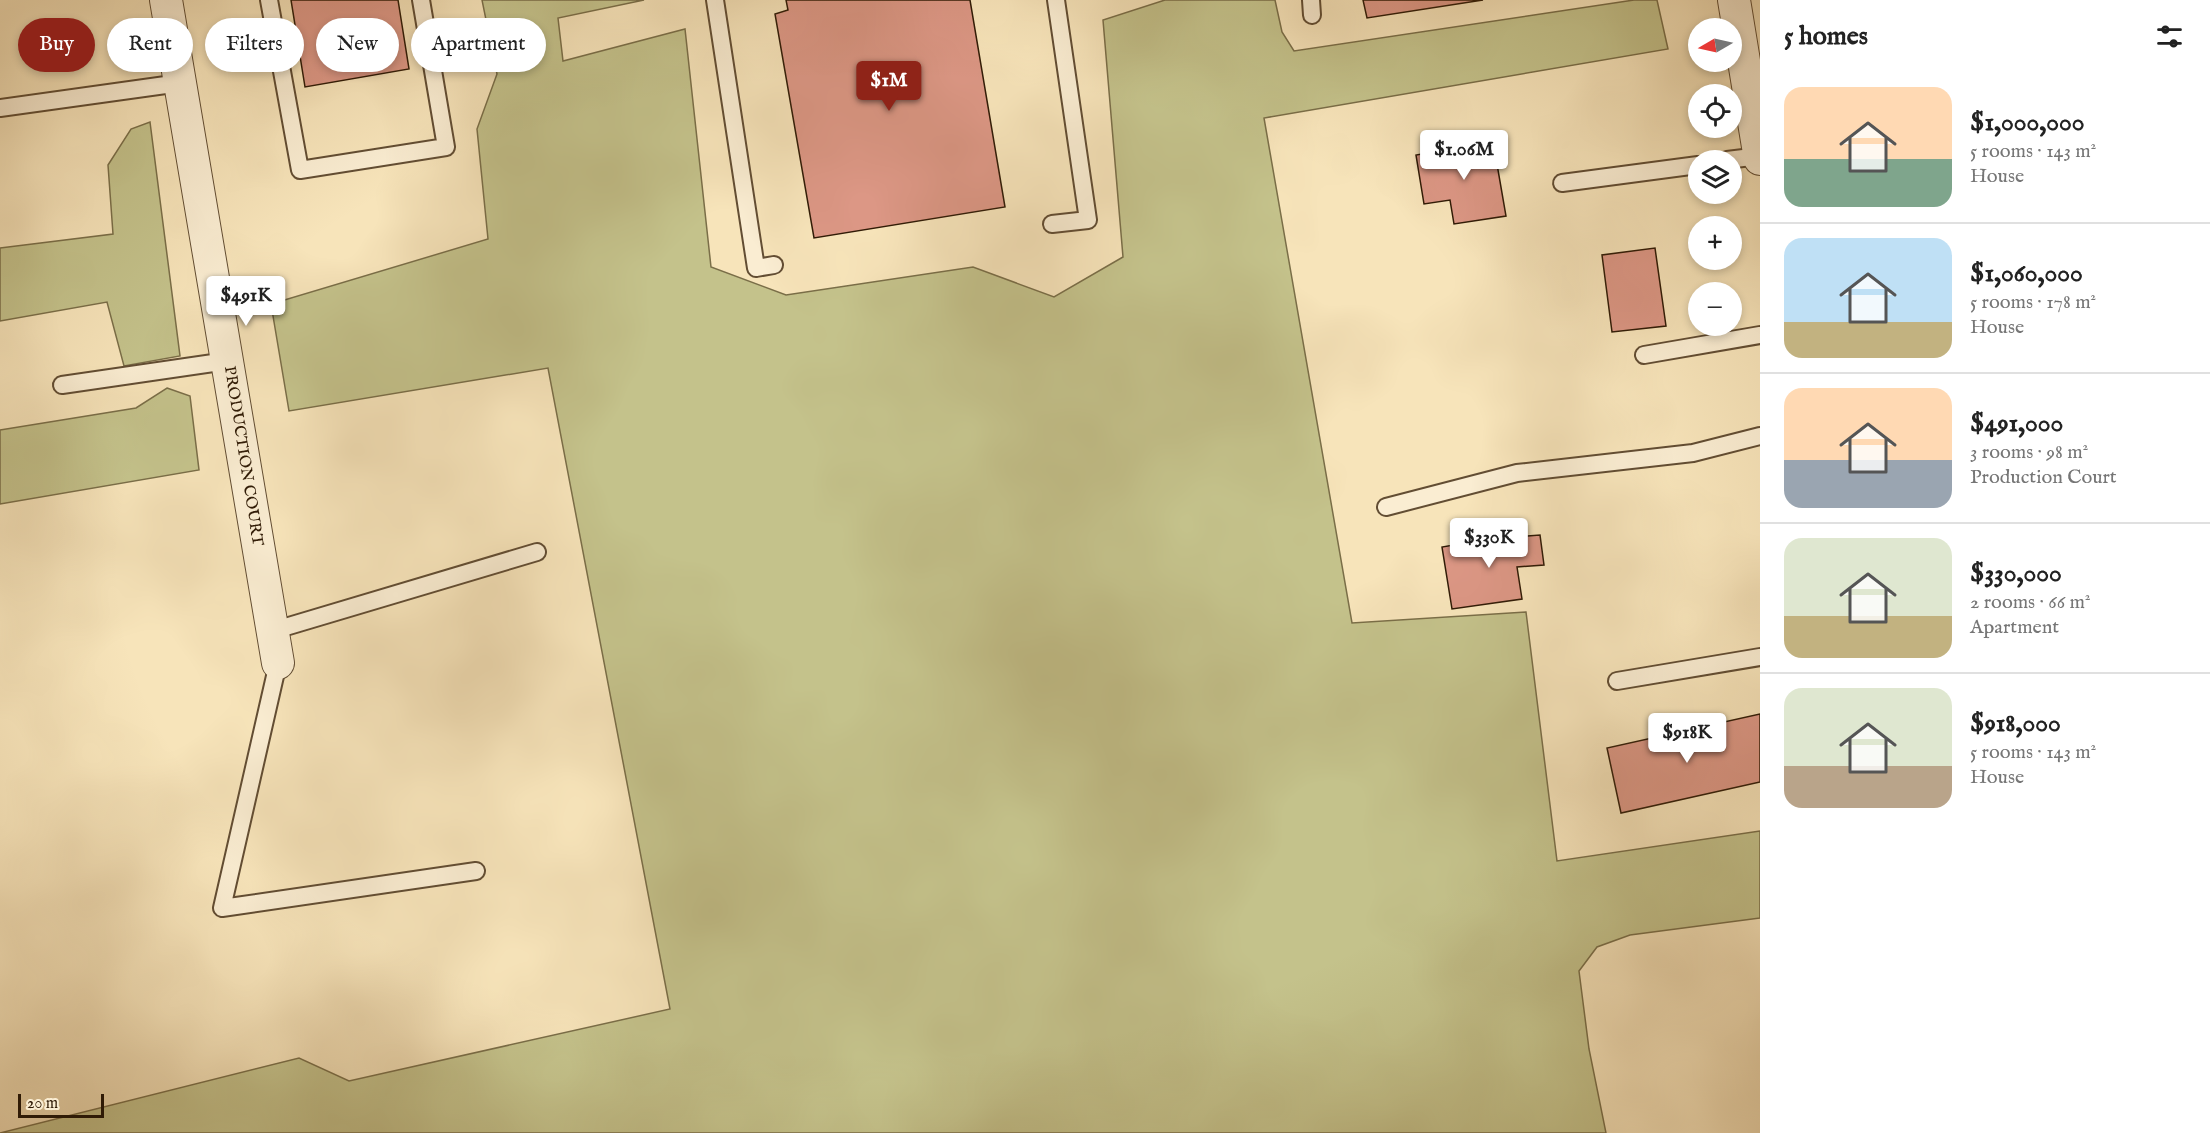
<!DOCTYPE html>
<meta charset="utf-8">
<style>
:root{--surface:#fff;--page:#f2f2f2;--text:#222;--muted:#767676;--line:#e0e0e0;--accent:#8f2418}
body{margin:0;font-family:"IM FELL English",serif;background:var(--page);color:var(--text);height:100vh;display:flex;flex-direction:column;font-size:22px;white-space:nowrap}
*{box-sizing:border-box;margin:0}
p{font-size:20px;color:var(--muted)}
.icon{flex:none;width:33px;height:33px;fill:none;stroke:currentColor;stroke-width:2;stroke-linecap:round;stroke-linejoin:round}
.map{position:relative;flex:1;overflow:hidden}
.side{display:flex;flex-direction:column;background:var(--surface);width:450px}
.side>*{flex:none}
.guide{position:absolute;left:18px;top:18px;width:570px;height:54px;display:flex;gap:12px}
.needle{width:39px;rotate:261deg}
.tools{position:absolute;left:1688px;top:18px;display:grid;gap:12px}
.tools a{display:grid;place-items:center;width:54px;height:54px;border-radius:50%;background:var(--surface);box-shadow:0 3px 9px #0003;font-size:30px}
.scale{position:absolute;left:18px;bottom:15px;width:86px;box-sizing:border-box;padding-left:6px;border:3px solid #301b06;border-top:0;font-size:16px;line-height:21px;white-space:nowrap;color:#301b06;-webkit-text-stroke:4px #faedd2;paint-order:stroke}
.price{position:absolute;translate:-50% -51px;padding:0 14px;border-radius:6px;background:#fff;color:#222;font-size:20px;line-height:39px;filter:drop-shadow(0 2px 3px #0008)}
.price::after{content:'';position:absolute;left:50%;top:36px;width:18px;height:14px;margin-left:-9px;background:inherit;clip-path:polygon(0 0,100% 0,50% 100%)}
.price.selected{background:var(--accent);color:#fff}
ul{padding:0;list-style:none}
li{display:flex;align-items:center;gap:18px;height:150px;padding:0 24px}
li+li{border-top:2px solid var(--line)}
li span{display:grid;place-items:center;flex:none;width:168px;height:120px;border-radius:18px;color:#555}
li>.icon{margin-inline-start:auto}
span .icon{width:72px;height:72px;fill:#fffc;stroke-width:1}
li b{font-size:26px}
h2{display:flex;justify-content:space-between;align-items:center;height:72px;padding:0 24px;font-size:26px}
.tag{padding:0 21px;border-radius:27px;background:var(--surface);box-shadow:0 3px 9px #0003;font-size:21px;line-height:54px}
.tag.selected{background:var(--accent);color:#fff}
main{display:flex;flex:1;min-height:0}
.map>svg:first-child{display:block}
</style>
<main>
<div class="map">
<svg width="1760" height="1133" viewBox="0 0 1760 1133">
<rect width="100%" height="100%" fill="#f7e4ba"/>
<filter id="stains"><feTurbulence type="fractalNoise" baseFrequency=".00333" numOctaves="4"/><feColorMatrix values="0 0 0 0 .2 0 0 0 0 .09 0 0 0 0 .02 0 0 0 .5 -.17"/></filter>
<radialGradient id="worn" r=".72"><stop offset=".6" stop-color="#630" stop-opacity="0"/><stop offset="1" stop-color="#630" stop-opacity=".3"/></radialGradient>
<!-- green -->
<g fill="#c4c28b" stroke="#7a6e48" stroke-width="1.5">
<polygon points="482,0 644,0 558,18 563,61 685,29 711,267 786,295 973,267 1054,297 1123,257 1103,20 1165,0 1275,0 1282,32 1294,51 1634,0 1657,0 1668,49 1264,118 1352,623 1526,612 1557,861 1760,831 1760,918 1630,935 1597,947 1579,971 1589,1049 1606,1133 0,1133 299,1058 349,1081 670,1009 548,368 289,411 271,304 488,239 477,129 497,74"/>
<polygon points="150,122 180,356 124,366 107,302 0,321 0,248 113,234 108,165 131,129"/>
<polygon points="167,388 190,396 199,470 0,504 0,430 136,408"/>
</g>
<!-- building -->
<g fill="#dc9785" stroke="#301b06" stroke-width="1.5">
<polygon points="291,0 398,0 409,69 305,87"/>
<polygon points="786,0 970,0 1005,207 814,238 775,14 788,10"/>
<polygon points="1363,0 1483,0 1367,18"/>
<polygon points="1493,141 1506,216 1454,224 1450,200 1424,204 1416,155"/>
<polygon points="1655,248 1666,326 1612,332 1602,255"/>
<polygon points="1510,535 1514,537 1540,535 1544,565 1517,567 1522,599 1452,609 1442,547"/>
<polygon points="1760,714 1760,782 1621,813 1607,748"/>
</g>
<g fill="none" stroke-linecap="round" stroke-linejoin="round">
<!-- service casing -->
<g stroke="#624d33" stroke-width="20">
<g id="service">
<polyline points="269,0 300,170 446,147 421,0"/>
<polyline points="715,0 756,268 774,265"/>
<polyline points="1311,0 1312,15"/>
<polyline points="0,108 180,83"/>
<polyline points="1727,160 1760,156"/>
<polyline points="1562,183 1698,165"/>
<polyline points="1052,224 1088,220 1056,0"/>
<polyline points="1644,355 1760,335"/>
<polyline points="62,385 227,361"/>
<polyline points="1386,507 1517,473 1693,453 1760,436"/>
<polyline points="272,631 537,552"/>
<polyline points="278,663 222,908 476,871"/>
<polyline points="1617,681 1760,657"/>
</g>
</g>
<!-- minor casing -->
<g stroke="#624d33" stroke-width="34">
<g id="minor">
<polyline points="166,0 278,663"/>
<polyline points="1734,0 1760,159"/>
</g>
</g>
<!-- service -->
<use href="#service" stroke="#faedd2" stroke-width="16"/>
<!-- minor -->
<use href="#minor" stroke="#faedd2" stroke-width="32"/>
</g>
<g text-anchor="middle" dominant-baseline="central" stroke-width="4.5" stroke-linejoin="round" paint-order="stroke">
<!-- street labels -->
<g font-size="16" fill="#301b06" stroke="#faedd2">
<text transform="translate(243 456) rotate(81)">PRODUCTION COURT</text>
</g>
</g>
<rect width="100%" height="100%" filter="url(#stains)"/>
<rect width="100%" height="100%" fill="url(#worn)"/>
</svg>
<div class="tools">
<a><svg class="needle" viewBox="-14 -14 28 28"><path d="M0-13l5 13h-10z" fill="#e53935"/><path d="M0 13l5-13h-10z" fill="#767676"/></svg></a>
<a><svg class="icon" aria-label="locate" viewBox="0 0 24 24"><circle cx="12" cy="12" r="6"/><path d="M12 2v4M12 18v4M2 12h4M18 12h4"/></svg></a>
<a><svg class="icon" aria-label="layers" viewBox="0 0 24 24"><path d="M12 4l9 5-9 5-9-5zM3 14l9 5 9-5"/></svg></a>
<a>+</a>
<a>−</a>
</div>
<div class="scale">20 m</div>
<b class="price selected" style="left:889px;top:112px">$1M</b>
<b class="price" style="left:1464px;top:181px">$1.06M</b>
<b class="price" style="left:246px;top:327px">$491K</b>
<b class="price" style="left:1489px;top:569px">$330K</b>
<b class="price" style="left:1687px;top:764px">$918K</b>
<div class="guide">
<a class="tag selected">Buy</a>
<a class="tag">Rent</a>
<a class="tag">Filters</a>
<a class="tag">New</a>
<a class="tag">Apartment</a>
</div>
</div>
<section class="side">
<h2>5 homes<svg class="icon" aria-label="filters" viewBox="0 0 24 24"><path d="M4 7h16M4 17h16"/><circle cx="9" cy="7" r="2"/><circle cx="15" cy="17" r="2"/></svg></h2>
<ul>
<li><span style="background:linear-gradient(#ffd9b3 60%,#7fa58c 0)"><svg class="icon" aria-label="home" viewBox="0 0 24 24"><path d="M3 11l9-7 9 7M6 9v11h12V9"/></svg></span><div><b>$1,000,000</b><p>5 rooms · 143 m²</p><p>House</p></div></li>
<li><span style="background:linear-gradient(#bfe0f5 70%,#c2b280 0)"><svg class="icon" aria-label="home" viewBox="0 0 24 24"><path d="M3 11l9-7 9 7M6 9v11h12V9"/></svg></span><div><b>$1,060,000</b><p>5 rooms · 178 m²</p><p>House</p></div></li>
<li><span style="background:linear-gradient(#ffd9b3 60%,#9aa5b1 0)"><svg class="icon" aria-label="home" viewBox="0 0 24 24"><path d="M3 11l9-7 9 7M6 9v11h12V9"/></svg></span><div><b>$491,000</b><p>3 rooms · 98 m²</p><p>Production Court</p></div></li>
<li><span style="background:linear-gradient(#dfe7d0 65%,#c2b280 0)"><svg class="icon" aria-label="home" viewBox="0 0 24 24"><path d="M3 11l9-7 9 7M6 9v11h12V9"/></svg></span><div><b>$330,000</b><p>2 rooms · 66 m²</p><p>Apartment</p></div></li>
<li><span style="background:linear-gradient(#dfe7d0 65%,#b9a48a 0)"><svg class="icon" aria-label="home" viewBox="0 0 24 24"><path d="M3 11l9-7 9 7M6 9v11h12V9"/></svg></span><div><b>$918,000</b><p>5 rooms · 143 m²</p><p>House</p></div></li>
</ul>
</section>
</main>
